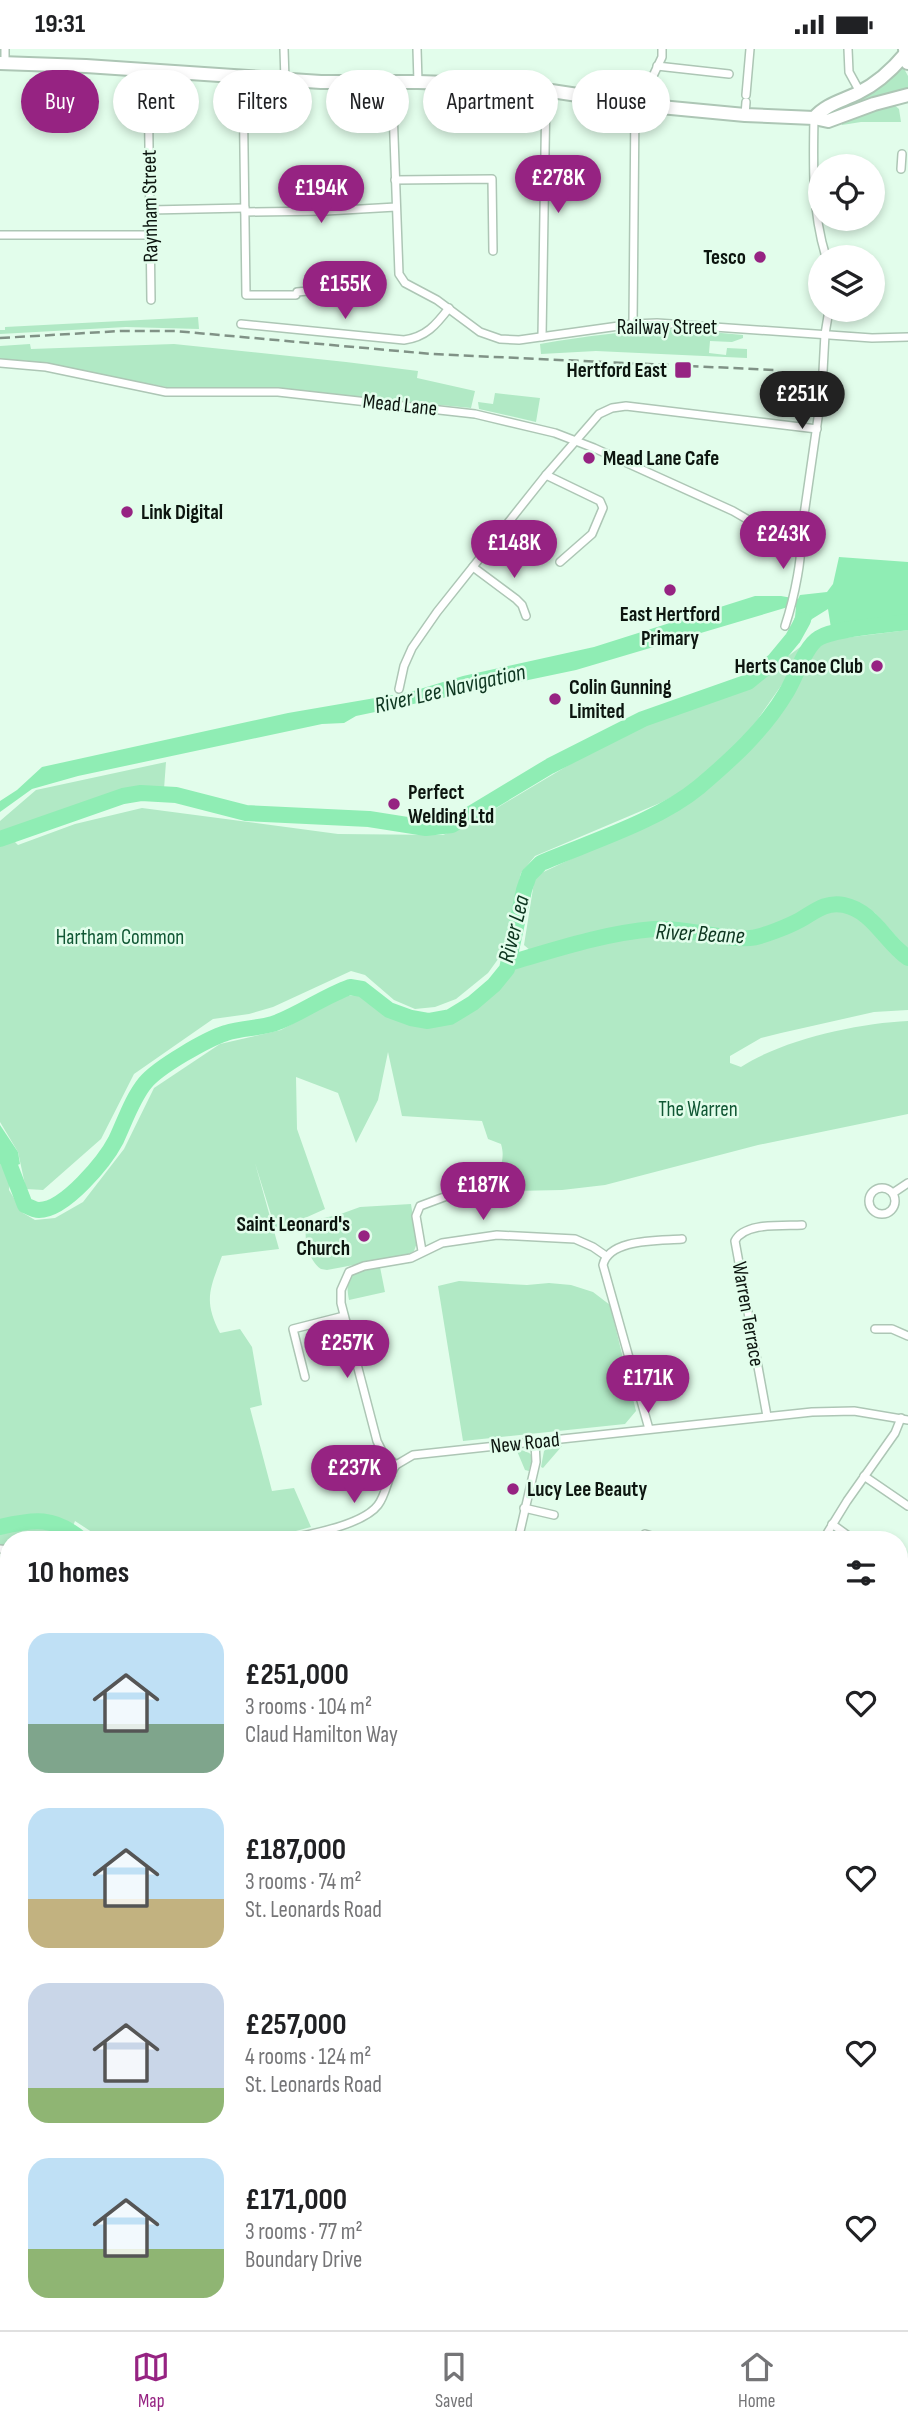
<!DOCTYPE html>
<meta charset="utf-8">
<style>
:root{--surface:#fff;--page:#f6f6f6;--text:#202124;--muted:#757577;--line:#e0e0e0;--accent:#962382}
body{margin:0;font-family:"Sofia Sans Condensed",sans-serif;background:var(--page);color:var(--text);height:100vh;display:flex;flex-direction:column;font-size:26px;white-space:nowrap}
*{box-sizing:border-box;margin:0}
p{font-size:23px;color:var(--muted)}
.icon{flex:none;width:38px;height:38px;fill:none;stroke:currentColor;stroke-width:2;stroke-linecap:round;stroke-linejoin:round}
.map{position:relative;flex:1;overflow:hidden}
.side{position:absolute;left:0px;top:1482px;width:908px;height:800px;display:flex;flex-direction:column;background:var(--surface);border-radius:28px 28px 0 0;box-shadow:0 4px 10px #0003}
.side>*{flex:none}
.banner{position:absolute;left:21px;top:21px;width:866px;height:63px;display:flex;gap:14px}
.tools{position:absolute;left:808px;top:105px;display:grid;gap:14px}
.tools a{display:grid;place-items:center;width:77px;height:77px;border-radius:50%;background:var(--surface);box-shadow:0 4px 10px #0003;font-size:35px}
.price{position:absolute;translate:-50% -60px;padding:0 16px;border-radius:24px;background:var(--accent);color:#fff;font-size:23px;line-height:46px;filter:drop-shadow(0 2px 4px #0008)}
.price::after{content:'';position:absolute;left:50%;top:42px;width:21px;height:16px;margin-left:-10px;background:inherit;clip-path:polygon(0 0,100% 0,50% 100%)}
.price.selected{background:#222;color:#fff}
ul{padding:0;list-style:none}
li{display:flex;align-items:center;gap:21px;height:175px;padding:0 28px}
li span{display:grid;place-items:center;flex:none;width:196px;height:140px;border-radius:21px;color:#555}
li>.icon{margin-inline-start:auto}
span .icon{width:84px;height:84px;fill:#fffc;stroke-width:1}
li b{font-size:30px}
h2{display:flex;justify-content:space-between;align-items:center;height:84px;padding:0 28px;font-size:30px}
.chip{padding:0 24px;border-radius:32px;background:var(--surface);box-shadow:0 4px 10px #0003;font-size:24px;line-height:63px}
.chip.selected{background:var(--accent);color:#fff}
.status{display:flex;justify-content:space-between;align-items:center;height:49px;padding:0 35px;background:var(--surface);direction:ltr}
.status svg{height:19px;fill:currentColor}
.tab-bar{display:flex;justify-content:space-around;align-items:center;height:98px;border-top:2px solid var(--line);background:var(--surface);font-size:19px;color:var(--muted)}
.tab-bar a{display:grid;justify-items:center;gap:4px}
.tab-bar .selected{color:var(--accent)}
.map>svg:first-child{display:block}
</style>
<div class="status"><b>19:31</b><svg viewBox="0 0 49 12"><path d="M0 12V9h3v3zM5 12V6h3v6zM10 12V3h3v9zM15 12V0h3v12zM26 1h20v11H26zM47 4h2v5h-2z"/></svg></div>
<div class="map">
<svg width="908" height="2281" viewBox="0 0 908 2281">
<rect width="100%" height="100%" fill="#e2fdeb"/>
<!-- green -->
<g fill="#b1e9c5">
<polygon points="902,16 908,27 908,42 841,62 840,57 882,35"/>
<polygon points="893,55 899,60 901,73 861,73 842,76 841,73"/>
<polygon points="198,268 199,280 126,278 0,285 0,281 5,281 5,278"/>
<path d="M 678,280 L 743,286 L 743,289 L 732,293 L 710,292 L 709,304 L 726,306 L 727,299 L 747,300 L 747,309 L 596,302 L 541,305 L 540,295 C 586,287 631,281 678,280 Z"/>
<polygon points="30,295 31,300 174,295 346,313 418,322 417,329 475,342 471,359 276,340 177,340 28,312 0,310 0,297"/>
<polygon points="495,344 540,349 536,373 479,360 478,353 493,355"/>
<polygon points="908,581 908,900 875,864 862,856 828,850 785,872 757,881 730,883 656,872 532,903 524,896 535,827 689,754 716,733 756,692 816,601 828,591"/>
<path d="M 807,593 L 790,624 L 746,687 L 693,737 L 660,754 L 535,807 L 521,824 L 501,906 L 488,924 L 456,950 L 435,958 L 415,960 L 394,951 L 365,926 L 351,922 L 273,958 L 249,965 L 213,970 L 134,1025 L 101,1090 L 43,1141 L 26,1140 L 18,1103 L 0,1073 L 0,772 L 36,741 L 166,713 L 164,740 C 109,735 58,768 6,784 L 18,796 L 75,775 L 142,759 L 338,785 L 443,786 L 478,770 L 599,698 L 661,667 L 748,637 Z"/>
<path d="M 836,858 L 858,863 L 869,872 L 890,902 L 908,916 L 908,961 L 874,963 L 781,984 L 761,989 L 730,1007 L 730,1014 L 741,1018 C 782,991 858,974 908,972 L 908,1065 L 758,1096 L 605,1136 L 562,1141 L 514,1142 L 490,1137 C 499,1124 506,1111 501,1095 L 488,1090 L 482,1072 L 402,1067 L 388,1003 L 378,1051 L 356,1094 L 338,1044 L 296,1028 L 297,1080 L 325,1160 L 276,1182 L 255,1114 L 279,1200 L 222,1207 C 210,1240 203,1251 220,1284 L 240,1280 L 252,1298 L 262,1356 L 250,1359 L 272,1442 L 294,1439 L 311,1478 L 262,1491 L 104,1491 L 75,1472 L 68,1490 L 9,1491 L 9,1496 L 0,1496 L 0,1114 L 10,1132 L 9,1141 L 23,1164 L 35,1171 L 55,1169 L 83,1153 L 124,1100 L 154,1039 L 220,995 L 281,981 L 341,948 L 362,945 L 378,958 L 406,972 L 445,975 L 475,960 L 511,917 L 536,910 L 599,893 L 652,885 L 665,884 L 728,893 L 755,890 L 798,876 L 823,860 Z"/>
<path d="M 411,1155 L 417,1194 L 414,1202 L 407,1206 L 327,1221 L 321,1220 C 308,1211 302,1187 308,1172 L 338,1166 L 360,1158 Z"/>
<path d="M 380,1218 L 385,1243 L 349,1251 C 343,1222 357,1222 380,1218 Z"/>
<polygon points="459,1232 527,1236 549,1234 571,1236 593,1243 610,1256 636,1362 625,1375 463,1392 438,1237"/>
<polygon points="562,1397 543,1419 541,1418 544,1402 549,1398"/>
<path d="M 521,1401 C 535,1405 533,1407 529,1422 L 525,1421 L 517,1402 Z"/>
<polygon points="9,2075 9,2144 0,2155 0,2098"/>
<polygon points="908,2116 908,2228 900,2229 900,2123"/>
</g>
<!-- water -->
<g fill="#8fedb4">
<polygon points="839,508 908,513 908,569 831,579 828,560 812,570 798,591 788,587 795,568 796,558 788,558 576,621 356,667 344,674 322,675 78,727 32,740 0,763 0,752 17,741 42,718 288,664 410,643 463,627 594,598 755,547 781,547 798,550 800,546 827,543 833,535"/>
<polygon points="0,1076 18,1103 20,1115 5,1121 0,1114"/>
</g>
<!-- pier -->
<polygon fill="#e2fdeb" points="404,641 403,659 391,661 393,643"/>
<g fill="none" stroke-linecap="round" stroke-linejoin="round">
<!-- river -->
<g stroke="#8fedb4" stroke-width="16">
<polyline points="0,790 123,747 141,744 176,746 246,764 369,770 426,779 452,776 550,717 643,670 748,633 774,612 793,589 803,571"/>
<path d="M 509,914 C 557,900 605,884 654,880 C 686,878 718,891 750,889 C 762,888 789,877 800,871 C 814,863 826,852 844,856 C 873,862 885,893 908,909"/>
<path d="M 0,1100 L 8,1112 L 25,1156 C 29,1158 35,1161 39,1161 C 65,1161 105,1112 116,1091 C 125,1072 132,1050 145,1034 C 158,1018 207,990 226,984 C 243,978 262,980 278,973 C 303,963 325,947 350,938 L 362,940 L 389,961 L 411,969 L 428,972 L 450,968 L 473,954 L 494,936 L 507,920 L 524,841 L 529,826 L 541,814 C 590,793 658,772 699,738 C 732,710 764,681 786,644 C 796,629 804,598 819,589 C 835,579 887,576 908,573"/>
<path d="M 0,1478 C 34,1470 54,1467 82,1491"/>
<polyline points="0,2136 8,2125 9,2099"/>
</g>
<!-- street casing -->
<g stroke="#adc6b5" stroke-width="10">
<g id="street">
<polyline points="5,0 5,14"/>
<polyline points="284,0 285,31"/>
<polyline points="417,0 418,33"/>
<polyline points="848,0 849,23 860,43"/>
<polyline points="657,17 729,25"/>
<polyline points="148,21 151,251"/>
<polyline points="243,29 246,246 296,246 297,243 352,238"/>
<polyline points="392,33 399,225 405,234 437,251 480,283 500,290 519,291 633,275 657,274 872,289 908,288"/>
<polyline points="746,46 750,0"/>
<polyline points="650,57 653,27 662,8 662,0"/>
<polyline points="745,66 746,53"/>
<path d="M 814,69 C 813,116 812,163 826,208"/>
<polyline points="901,120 902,105"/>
<polyline points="395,131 492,130 493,202"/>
<polyline points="150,161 245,159"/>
<polyline points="245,163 326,162 396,158"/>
<polyline points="0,186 150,186"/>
<path d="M 241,275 L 404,291 C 426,288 436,276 449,259"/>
<polyline points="633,275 635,55"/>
<polyline points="542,288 546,42"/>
<polyline points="0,314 46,318 166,343 278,343 475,365 555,384 594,399 733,462 769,483 790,484 801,475 804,466 822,341 825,285 829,261"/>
<polyline points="546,426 600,452 603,459 592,485 560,513"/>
<polyline points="779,485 787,495 800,503"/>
<polyline points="473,518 516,550 522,556 526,567"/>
<path d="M 785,577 C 792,556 807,497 798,479"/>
<polyline points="399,640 404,617 412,599 437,563 546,426 599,365 612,359 626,357 817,380"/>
<circle cx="882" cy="1152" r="13"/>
<polyline points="893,1144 908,1134"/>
<polyline points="422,1202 416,1167 420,1157 482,1134"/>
<polyline points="875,1280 892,1280 908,1287"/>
<polyline points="305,1328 293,1280 344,1267"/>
<path d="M 767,1367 L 735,1192 C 744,1173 783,1177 802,1176"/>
<path d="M 649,1380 L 603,1216 C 609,1189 660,1192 682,1190"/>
<polyline points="396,1416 383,1404 377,1392 341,1254 341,1241 349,1223 364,1217 411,1209 442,1194 497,1186 575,1190 593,1198 606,1207"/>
<polyline points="864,1427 908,1457"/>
<polyline points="524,1459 554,1466"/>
<polyline points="832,1475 854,1491"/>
<path d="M 280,1491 C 304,1487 363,1476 378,1456 C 387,1444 387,1428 396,1416 L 413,1406 L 812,1363 L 854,1362 L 908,1371"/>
<polyline points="518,1491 536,1413 535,1393"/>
<polyline points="640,1491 645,1485 664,1491"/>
<polyline points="823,1491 847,1452 895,1384 901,1369"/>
<polyline points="0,1500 9,1501"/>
<polyline points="900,1522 908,1528"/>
<polyline points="900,1618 908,1599"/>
<polyline points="900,1868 908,1875"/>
<polyline points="900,1977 908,1980"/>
<polyline points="900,2013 908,2028"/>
<polyline points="812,2273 813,2281"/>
</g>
</g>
<!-- secondary casing -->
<g stroke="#adc6b5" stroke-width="14">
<g id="secondary">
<polyline points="900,2107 908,2099"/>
<polyline points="698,2281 708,2273"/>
</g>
</g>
<!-- primary casing -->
<g stroke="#adc6b5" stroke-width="16">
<g id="primary">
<polyline points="0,14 86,17 321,33 418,33 512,36 650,57 745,66 814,69 828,72 874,55 908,46"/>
<path d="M 814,69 C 826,55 842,52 858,44 C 878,34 892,21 906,4"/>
</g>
</g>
<!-- highway casing -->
<g stroke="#adc6b5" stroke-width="18">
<polyline id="highway" points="906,0 908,13"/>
</g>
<!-- street -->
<use href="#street" stroke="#fff" stroke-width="7"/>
<!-- secondary -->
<use href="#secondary" stroke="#fff" stroke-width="10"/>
<!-- primary -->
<use href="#primary" stroke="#fff" stroke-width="12"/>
<!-- highway -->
<use href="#highway" stroke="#fff" stroke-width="14"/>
<!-- rail -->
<polyline stroke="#809286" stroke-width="2.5" stroke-dasharray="10 5" stroke-linecap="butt" points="0,289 120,282 175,282 432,305 775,321"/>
</g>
<!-- markers -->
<g fill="#962382" stroke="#e2fdeb" stroke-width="2.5">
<circle cx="760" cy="208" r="7"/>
<rect x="674" y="312" width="18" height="18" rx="3.5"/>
<circle cx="589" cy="409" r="7"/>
<circle cx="127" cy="463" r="7"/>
<circle cx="670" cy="541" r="7"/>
<circle cx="877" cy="617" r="7"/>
<circle cx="555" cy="650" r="7"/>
<circle cx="394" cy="755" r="7"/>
<circle cx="364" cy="1187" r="7"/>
<circle cx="513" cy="1440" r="7"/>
</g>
<g text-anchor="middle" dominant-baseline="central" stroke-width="5" stroke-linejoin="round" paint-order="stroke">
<!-- street labels -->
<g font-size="21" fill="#0c150f" stroke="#e2fdeb">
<text transform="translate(150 157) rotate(-91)">Raynham Street</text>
<text x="667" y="278">Railway Street</text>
<text transform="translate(400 356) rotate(6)">Mead Lane</text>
<text transform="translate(748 1265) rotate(80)">Warren Terrace</text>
<text transform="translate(525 1394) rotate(-6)">New Road</text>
</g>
<!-- poi labels -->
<g font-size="21" font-weight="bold" fill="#0c150f" stroke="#e2fdeb" text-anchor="start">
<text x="746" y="208" text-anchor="end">Tesco</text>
<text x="667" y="321" text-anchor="end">Hertford East</text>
<text x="603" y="409">Mead Lane Cafe</text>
<text x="141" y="463">Link Digital</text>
<text x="670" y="565" text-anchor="middle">East Hertford<tspan x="670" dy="24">Primary</tspan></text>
<text x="863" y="617" text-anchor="end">Herts Canoe Club</text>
<text x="569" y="638">Colin Gunning<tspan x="569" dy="24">Limited</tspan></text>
<text x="408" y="743">Perfect<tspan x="408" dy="24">Welding Ltd</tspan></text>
<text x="350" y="1175" text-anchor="end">Saint Leonard's<tspan x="350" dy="24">Church</tspan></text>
<text x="527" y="1440">Lucy Lee Beauty</text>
</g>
<!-- park labels -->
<g font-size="21" fill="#105734" stroke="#e2fdeb">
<text x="120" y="888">Hartham Common</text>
<text x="698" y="1060">The Warren</text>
</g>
<!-- water labels -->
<g font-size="23" font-style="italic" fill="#0c351f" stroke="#e2fdeb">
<text transform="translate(450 640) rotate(-13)">River Lee Navigation</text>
<text transform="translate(514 880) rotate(-76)">River Lea</text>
<text transform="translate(700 885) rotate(3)">River Beane</text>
</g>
</g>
</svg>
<div class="tools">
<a><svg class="icon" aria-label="locate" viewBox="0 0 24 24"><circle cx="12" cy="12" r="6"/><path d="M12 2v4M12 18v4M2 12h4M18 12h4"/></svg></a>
<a><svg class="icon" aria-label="layers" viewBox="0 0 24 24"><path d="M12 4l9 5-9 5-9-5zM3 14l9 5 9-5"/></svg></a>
</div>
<b class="price" style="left:558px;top:166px">£278K</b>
<b class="price" style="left:321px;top:176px">£194K</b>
<b class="price" style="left:345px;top:272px">£155K</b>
<b class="price selected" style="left:802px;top:382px">£251K</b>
<b class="price" style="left:783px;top:522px">£243K</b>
<b class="price" style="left:514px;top:531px">£148K</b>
<b class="price" style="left:483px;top:1173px">£187K</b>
<b class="price" style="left:347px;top:1331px">£257K</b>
<b class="price" style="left:648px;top:1366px">£171K</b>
<b class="price" style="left:354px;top:1456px">£237K</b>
<div class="banner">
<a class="chip selected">Buy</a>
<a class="chip">Rent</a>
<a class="chip">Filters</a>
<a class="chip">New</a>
<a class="chip">Apartment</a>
<a class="chip">House</a>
</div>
<section class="side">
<h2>10 homes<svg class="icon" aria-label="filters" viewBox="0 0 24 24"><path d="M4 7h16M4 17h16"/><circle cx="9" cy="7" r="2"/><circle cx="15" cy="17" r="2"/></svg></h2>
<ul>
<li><span style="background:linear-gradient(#bfe0f5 65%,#7fa58c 0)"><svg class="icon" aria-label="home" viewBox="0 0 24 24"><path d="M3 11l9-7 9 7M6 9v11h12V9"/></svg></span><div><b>£251,000</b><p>3 rooms · 104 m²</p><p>Claud Hamilton Way</p></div><svg class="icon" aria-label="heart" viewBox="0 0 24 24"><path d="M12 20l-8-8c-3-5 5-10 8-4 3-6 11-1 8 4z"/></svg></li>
<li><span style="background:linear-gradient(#bfe0f5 65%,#c2b280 0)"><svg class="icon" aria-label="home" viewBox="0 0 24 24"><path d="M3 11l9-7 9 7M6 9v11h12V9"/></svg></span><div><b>£187,000</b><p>3 rooms · 74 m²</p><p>St. Leonards Road</p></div><svg class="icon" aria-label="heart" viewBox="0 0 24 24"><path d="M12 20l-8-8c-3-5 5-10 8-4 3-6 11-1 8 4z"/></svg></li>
<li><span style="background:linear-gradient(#c9d6e8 75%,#8fb573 0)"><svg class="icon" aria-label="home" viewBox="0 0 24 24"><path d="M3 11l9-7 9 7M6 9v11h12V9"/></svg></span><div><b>£257,000</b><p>4 rooms · 124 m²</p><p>St. Leonards Road</p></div><svg class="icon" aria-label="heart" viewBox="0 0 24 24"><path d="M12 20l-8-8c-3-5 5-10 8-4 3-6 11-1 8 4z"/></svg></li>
<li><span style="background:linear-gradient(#bfe0f5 65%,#8fb573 0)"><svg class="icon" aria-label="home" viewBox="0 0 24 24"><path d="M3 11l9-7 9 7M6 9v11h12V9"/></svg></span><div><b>£171,000</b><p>3 rooms · 77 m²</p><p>Boundary Drive</p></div><svg class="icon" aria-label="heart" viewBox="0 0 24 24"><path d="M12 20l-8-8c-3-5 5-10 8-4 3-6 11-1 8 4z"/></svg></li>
</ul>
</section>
</div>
<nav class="tab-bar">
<a class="selected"><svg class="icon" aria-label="map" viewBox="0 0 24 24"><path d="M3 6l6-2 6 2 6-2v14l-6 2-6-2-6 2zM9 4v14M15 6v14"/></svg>Map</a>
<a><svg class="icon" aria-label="saved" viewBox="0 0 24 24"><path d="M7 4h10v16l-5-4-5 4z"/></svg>Saved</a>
<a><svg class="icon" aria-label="home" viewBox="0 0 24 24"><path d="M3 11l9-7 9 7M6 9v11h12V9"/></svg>Home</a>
</nav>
